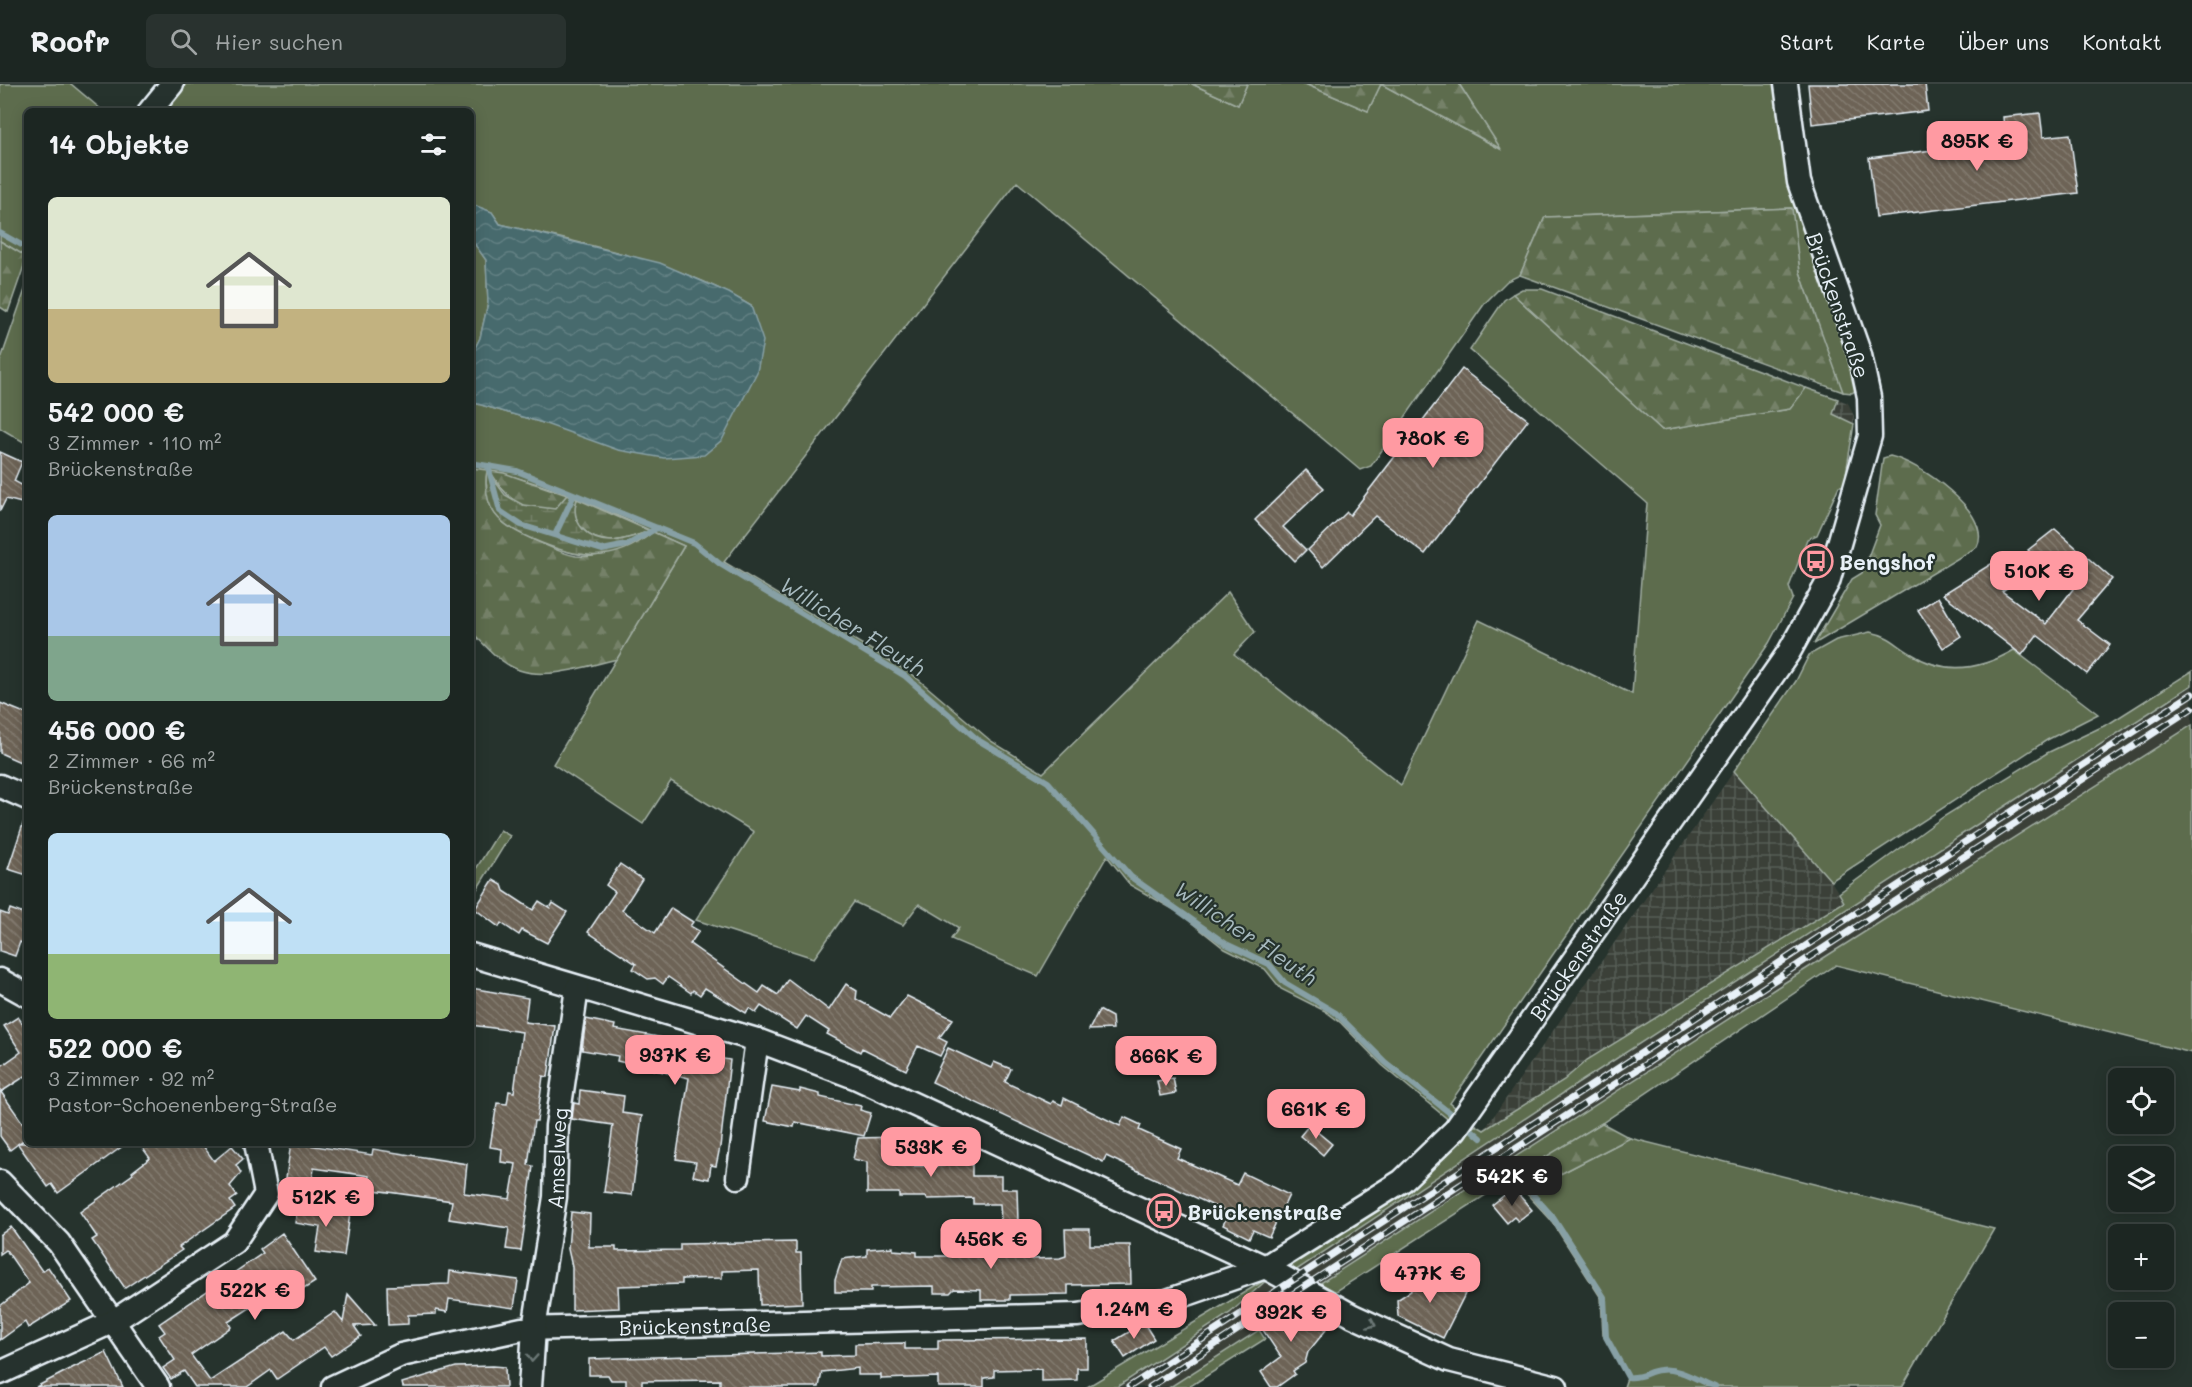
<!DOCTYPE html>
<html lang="de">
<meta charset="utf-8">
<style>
:root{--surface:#1c2622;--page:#29322f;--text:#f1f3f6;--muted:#a0a5a5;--line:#3a4340;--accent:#ff9aa2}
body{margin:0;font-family:Mali,sans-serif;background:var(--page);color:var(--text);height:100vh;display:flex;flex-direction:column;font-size:22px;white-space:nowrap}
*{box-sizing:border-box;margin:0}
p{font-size:20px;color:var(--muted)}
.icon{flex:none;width:33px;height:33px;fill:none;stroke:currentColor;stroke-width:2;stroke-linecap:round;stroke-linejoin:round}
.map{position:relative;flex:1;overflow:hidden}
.side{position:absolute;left:24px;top:24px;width:450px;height:1038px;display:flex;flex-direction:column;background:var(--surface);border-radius:9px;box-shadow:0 3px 15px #0003,0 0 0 2px var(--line)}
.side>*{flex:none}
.tools{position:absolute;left:2108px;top:984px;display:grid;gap:12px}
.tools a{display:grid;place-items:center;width:66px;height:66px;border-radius:9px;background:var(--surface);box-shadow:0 3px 15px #0003,0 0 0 2px var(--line);font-size:30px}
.price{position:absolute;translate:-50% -51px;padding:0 14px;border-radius:12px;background:var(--accent);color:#111;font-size:20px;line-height:39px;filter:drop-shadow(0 2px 3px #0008)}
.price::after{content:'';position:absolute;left:50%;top:36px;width:18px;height:14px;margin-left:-9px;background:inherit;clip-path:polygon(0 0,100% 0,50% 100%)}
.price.selected{background:#222;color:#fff}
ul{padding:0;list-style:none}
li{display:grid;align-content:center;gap:12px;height:318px;padding:0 24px}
li span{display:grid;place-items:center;height:186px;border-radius:9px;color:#555}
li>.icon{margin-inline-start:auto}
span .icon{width:108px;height:108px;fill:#fffc;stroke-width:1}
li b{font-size:26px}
h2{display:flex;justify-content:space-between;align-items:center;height:72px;padding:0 24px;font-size:26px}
header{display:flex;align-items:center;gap:36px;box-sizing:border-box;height:84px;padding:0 30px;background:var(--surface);border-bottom:2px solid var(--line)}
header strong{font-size:28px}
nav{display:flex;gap:33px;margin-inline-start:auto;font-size:21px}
.search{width:420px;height:54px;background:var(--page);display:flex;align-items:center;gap:15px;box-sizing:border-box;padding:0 21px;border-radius:9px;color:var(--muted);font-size:22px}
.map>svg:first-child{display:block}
</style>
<header>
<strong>Roofr</strong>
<div class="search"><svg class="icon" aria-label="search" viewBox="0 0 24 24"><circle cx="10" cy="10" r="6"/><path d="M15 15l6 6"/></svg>Hier suchen</div>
<nav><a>Start</a><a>Karte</a><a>Über uns</a><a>Kontakt</a></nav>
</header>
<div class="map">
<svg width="2192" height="1303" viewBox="0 0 2192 1303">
<defs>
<pattern id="industrial-grid" width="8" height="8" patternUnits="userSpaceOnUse" patternTransform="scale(1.5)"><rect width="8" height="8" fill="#3b4139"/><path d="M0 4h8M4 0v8" fill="none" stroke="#575d56"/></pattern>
<pattern id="forest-firs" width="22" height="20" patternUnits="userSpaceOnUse" patternTransform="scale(1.5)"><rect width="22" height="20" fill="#5d6c4e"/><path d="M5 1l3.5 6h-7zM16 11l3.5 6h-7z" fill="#748168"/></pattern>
<pattern id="wetland-marsh" width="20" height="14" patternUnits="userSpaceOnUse" patternTransform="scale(1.5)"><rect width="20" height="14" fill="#5d6c4e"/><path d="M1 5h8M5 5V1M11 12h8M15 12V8" fill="none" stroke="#748168"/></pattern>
<pattern id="water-waves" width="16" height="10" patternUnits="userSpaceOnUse" patternTransform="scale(1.5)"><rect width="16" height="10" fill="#476a6d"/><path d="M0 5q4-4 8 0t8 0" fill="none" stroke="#628083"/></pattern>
<pattern id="building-back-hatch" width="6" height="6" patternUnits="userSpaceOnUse" patternTransform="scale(1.5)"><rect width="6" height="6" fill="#6d6356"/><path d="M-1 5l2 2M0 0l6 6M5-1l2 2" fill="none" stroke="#827a6f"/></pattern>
</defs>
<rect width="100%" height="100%" fill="#26332d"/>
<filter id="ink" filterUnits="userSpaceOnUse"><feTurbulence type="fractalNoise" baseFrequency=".0167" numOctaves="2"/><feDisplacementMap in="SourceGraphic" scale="12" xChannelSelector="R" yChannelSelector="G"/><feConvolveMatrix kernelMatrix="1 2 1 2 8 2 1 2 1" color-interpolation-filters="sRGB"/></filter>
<g filter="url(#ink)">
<!-- built -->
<polygon fill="#3b4139" points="2192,601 2192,641 1784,899 1319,1200 1320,1219 1313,1223 1301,1218 1296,1221 1170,1303 1117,1303 1230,1229 1270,1193 1295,1187 1571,1004"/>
<!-- industrial -->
<g fill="url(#industrial-grid)">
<polygon points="1838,315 1848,319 1854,332 1854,340 1833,330"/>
<polygon points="1734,687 1831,797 1844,817 1587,976 1564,996 1484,1046"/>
</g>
<!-- green -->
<g fill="#5d6c4e" stroke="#a2aea3" stroke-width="1.5">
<polygon points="0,0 71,0 103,27 27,27 27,173 0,157"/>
<path d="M 178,0 L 1192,0 L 1238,21 L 1247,0 L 1305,0 L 1368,27 L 1381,0 L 1500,65 L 1459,0 L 1777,0 L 1851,270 L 1858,304 L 1852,309 L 1843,308 L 1836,293 L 1800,188 L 1791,124 L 1545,133 L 1520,191 L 1507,197 L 1485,219 L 1371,382 L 1360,386 L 1017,98 L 724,478 L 912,590 L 991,657 L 1043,689 L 1228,508 L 1255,548 L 1234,570 L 1401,701 L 1479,536 L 1632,610 L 1647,419 L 1470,266 L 1504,216 L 1513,210 L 1662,346 L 1789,325 L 1806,304 L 1838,315 L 1833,330 L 1854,340 L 1844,402 L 1839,402 L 1817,451 L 1807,455 L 1789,503 L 1793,514 L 1769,559 L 1450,1019 L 1457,1025 L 1450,1037 L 1382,981 L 1341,939 L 1325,927 L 1281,905 L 1265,885 L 1225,865 L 1178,828 L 1130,801 L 1107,772 L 1038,892 L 951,855 L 959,844 L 919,820 L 903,841 L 854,818 L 814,874 L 696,836 L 754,748 L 671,697 L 643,740 L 553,680 L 684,462 C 616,431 545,395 471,384 L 471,318 L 543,339 L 751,222 C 675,176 587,161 500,140 L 492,128 L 471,120 L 471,27 L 156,27 Z"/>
<polygon points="471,155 486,176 488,219 480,254 471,272"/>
<polygon points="27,200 27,360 0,344 0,278"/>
<path d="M 1870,548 C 1890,552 1894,559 1910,569 C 1945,592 1980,586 2014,566 L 2098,630 L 2047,656 L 1831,797 L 1734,687 L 1796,597 L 1809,571 L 1836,556 Z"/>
<polygon points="2192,587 2192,601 1571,1004 1295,1187 1290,1180 1425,1093 1476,1041 1484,1046 1564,996 1587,976 1844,818 1839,809 1943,733 2047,669 2110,639"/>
<polygon points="2192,641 2192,969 1836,881 1602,1039 1518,1090 1531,1105 1630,1054 1994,1145 1902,1303 1624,1303 1627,1294 1603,1251 1601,1214 1551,1136 1512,1094 1335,1208 1319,1200 1784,899"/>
<polygon points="500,746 510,752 471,815 471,793"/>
<polygon points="1270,1193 1230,1229 1117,1303 1087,1303"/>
<polygon points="1259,1246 1265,1255 1189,1303 1170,1303"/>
</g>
<!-- forest -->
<g fill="url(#forest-firs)" stroke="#a2aea3" stroke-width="1.5">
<polygon points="1192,0 1247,0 1238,21"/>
<polygon points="1305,0 1459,0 1501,65 1381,0 1368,27"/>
<polygon points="1792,124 1800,188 1843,308 1520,191 1545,133"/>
<polygon points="0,157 27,173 8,228 0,223"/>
<polygon points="1522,205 1542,205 1806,304 1790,325 1662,346 1513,210"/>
<path d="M 1890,372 C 1918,378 1994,429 1977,463 L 1814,560 L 1852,495 L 1862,489 L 1880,441 L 1875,431 L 1883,374 Z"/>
<path d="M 471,384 L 487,386 C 481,431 504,443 541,459 C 552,464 564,470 576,472 C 601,475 634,463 653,448 L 684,462 L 617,575 C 588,582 548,596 519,586 C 499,579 485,561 471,547 Z"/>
<path d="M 490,387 L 504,389 L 567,411 L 556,425 C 520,428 507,415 490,387 Z"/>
<path d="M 577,415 L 650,447 C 638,451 626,456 613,457 C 589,458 569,439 577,415 Z"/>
<polygon points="1602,1039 1630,1054 1531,1105 1517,1090"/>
</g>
<!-- wetland -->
<path fill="url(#wetland-marsh)" stroke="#a2aea3" stroke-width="1.5" d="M 487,386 L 505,411 L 523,421 L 555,425 L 567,411 L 577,415 C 569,439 589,458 613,457 C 626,456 638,451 650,447 L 653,448 C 613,481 577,475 532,455 C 498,440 482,426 487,386 Z"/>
<!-- water -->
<polygon fill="url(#water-waves)" stroke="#87a0a5" stroke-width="1.5" points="471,120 492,128 500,140 660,179 729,209 751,222 763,257 757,288 722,356 704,371 664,374 618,366 543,339 471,318 471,272 480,254 488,219 486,176 471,155"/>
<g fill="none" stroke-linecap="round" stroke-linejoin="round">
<!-- stream -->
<g stroke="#87a0a5" stroke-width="6">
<polyline points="0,149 27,164"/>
<polyline points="471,379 517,387 694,459 720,480 905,592 978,656 1048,698 1131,793 1226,860 1269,880 1285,899 1336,929 1385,978 1451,1030"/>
<polyline points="488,382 500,427 521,441 602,466 627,461 657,444"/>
<polyline points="555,451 574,411"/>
<polyline points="1473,1047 1481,1054"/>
<path d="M 1509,1084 L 1552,1132 L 1604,1213 L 1606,1253 L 1628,1293 C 1641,1295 1648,1287 1660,1286 C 1678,1283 1697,1296 1714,1303"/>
</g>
</g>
<!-- building -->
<g fill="url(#building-back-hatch)" stroke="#e8f1f8" stroke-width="1.5">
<polygon points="1808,0 1925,0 1928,27 1812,40"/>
<polygon points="2040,29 2043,53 2070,50 2078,109 1876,133 1869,74 2005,57 2003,33"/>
<polygon points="1462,285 1528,336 1425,470 1375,432 1323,483 1308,466 1347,428 1350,431"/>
<polygon points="0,368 22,378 14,397 27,404 22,419 6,415 0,427"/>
<polygon points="1306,386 1324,404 1283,443 1306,466 1295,477 1255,436"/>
<polygon points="2055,445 2112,495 2077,536 2110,561 2087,590 2037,551 2022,571 1943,510 2007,470 2022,494 2002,507 2046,540 2073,505 2028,466"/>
<polygon points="1938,513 1961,552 1943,564 1918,526"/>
<polygon points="0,619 27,630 27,681 0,669"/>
<polygon points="24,737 27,737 27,791 8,785"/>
<polygon points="620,780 642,795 622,826 655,849 671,824 693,838 690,842 699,847 690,860 759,909 764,902 778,911 788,895 829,926 846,900 857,907 856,915 890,934 907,912 953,935 939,954 947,958 940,972 918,962 906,986 862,964 860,968 827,950 829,947 806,932 797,945 761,922 756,929 749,924 746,929 705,904 700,911 693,906 691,909 668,893 663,900 655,894 648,895 633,885 636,880 588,848 615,808 606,801"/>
<polygon points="493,796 502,801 504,807 533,826 539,817 550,824 553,819 567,828 547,859 522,846 519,851 501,839 499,843 475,825"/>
<polygon points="10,825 27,831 27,861 20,858 15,872 0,867 0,828 8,831"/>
<polygon points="471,904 528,914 525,938 555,942 548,993 543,992 537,1037 534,1037 528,1081 533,1082 521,1167 506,1165 509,1144 449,1135 452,1117 367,1105 369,1092 314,1084 310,1114 290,1111 293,1095 286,1094 291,1059 296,1059 372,1071 373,1065 467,1080 464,1109 510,1115 516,1080 501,1078 502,1065 490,1063 497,1019 507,1020 509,1007 514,1008 522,948 471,941"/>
<polygon points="1099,926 1112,933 1113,945 1089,946"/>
<polygon points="18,933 27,946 27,991 1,1008 27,1045 27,1054 19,1059 127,1059 58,1109 52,1100 48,1103 18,1060 10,1066 0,1052 0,983 21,968 4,942"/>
<polygon points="586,935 615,941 614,945 664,954 663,957 672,958 672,961 691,965 690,969 730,976 720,1063 716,1082 711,1081 709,1095 693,1092 696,1078 676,1075 689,994 617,977 618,972 582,966"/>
<polygon points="948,964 991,984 994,978 1011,985 1005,998 1051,1020 1053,1017 1062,1021 1064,1014 1120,1042 1124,1033 1141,1041 1139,1046 1181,1065 1177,1074 1237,1101 1243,1089 1289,1111 1269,1153 1253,1146 1249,1154 1223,1141 1229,1129 1106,1072 1103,1078 932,998"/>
<polygon points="1173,994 1176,1009 1160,1012 1157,997"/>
<polygon points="772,1003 800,1008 800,1005 820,1010 820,1013 861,1022 860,1026 871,1029 864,1052 795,1038 794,1043 765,1037"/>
<polygon points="580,1006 624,1012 622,1029 642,1032 632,1111 604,1108 613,1041 572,1035 574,1019 579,1020"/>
<polygon points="1309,1041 1332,1060 1323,1071 1300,1052"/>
<polygon points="899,1053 899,1082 944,1082 944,1074 972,1074 972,1092 1001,1092 1001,1105 1017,1105 1018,1138 1001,1138 1000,1120 973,1120 973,1114 927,1115 926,1113 899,1113 899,1109 867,1109 867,1078 853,1075 858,1054"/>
<polygon points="139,1059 168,1059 172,1064 179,1059 201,1059 214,1077 232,1062 243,1075 236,1081 241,1089 230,1102 237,1112 230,1117 235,1124 179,1163 182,1166 125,1204 92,1156 97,1153 80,1128 133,1090 132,1088 150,1074"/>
<polygon points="1513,1104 1532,1126 1518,1137 1514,1133 1507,1139 1492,1121"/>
<polygon points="298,1120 350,1129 344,1172 316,1168 320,1143 295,1139"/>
<polygon points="571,1128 590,1130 589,1163 616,1163 616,1167 680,1166 680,1160 796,1158 796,1169 801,1169 802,1219 760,1221 759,1186 722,1187 722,1194 682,1195 682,1200 618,1202 619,1224 572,1226 572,1183 568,1165"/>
<polygon points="11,1143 42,1187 48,1183 71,1217 28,1244 25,1238 0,1256 0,1222 29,1199 6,1166 0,1170 0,1151"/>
<polygon points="1065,1145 1090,1145 1090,1161 1130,1161 1131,1200 1068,1201 1068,1210 1010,1211 1010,1216 981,1216 981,1206 954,1205 950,1209 934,1209 934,1202 871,1203 871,1208 835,1208 835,1196 842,1175 867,1172 867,1165 893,1163 893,1166 917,1168 917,1172 986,1172 1008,1171 1008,1163 1031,1163 1031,1175 1060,1174 1066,1172"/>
<polygon points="282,1149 315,1198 278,1221 275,1217 263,1225 259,1218 228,1238 231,1243 191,1271 210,1297 286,1247 294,1256 335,1228 343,1238 348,1210 375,1241 354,1242 361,1252 331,1272 324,1263 277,1295 271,1286 247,1303 195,1303 184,1287 171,1295 163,1284 175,1276 159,1252 165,1248 159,1240 263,1169 260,1165"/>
<polygon points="1417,1186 1465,1210 1443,1254 1398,1232 1397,1216 1411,1207 1408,1193"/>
<polygon points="450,1187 518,1196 514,1224 449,1215 447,1228 436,1226 436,1230 408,1231 408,1240 388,1241 387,1202 449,1200"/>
<polygon points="1296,1221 1304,1234 1314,1228 1326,1246 1308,1268 1305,1279 1293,1287 1295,1290 1277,1303 1271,1303 1261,1288 1281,1273 1261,1243"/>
<polygon points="1144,1239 1154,1255 1125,1274 1114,1257"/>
<polygon points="1087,1255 1087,1284 1077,1284 1077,1296 1041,1297 1041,1285 994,1286 994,1293 984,1294 984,1303 938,1303 938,1293 881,1295 881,1291 858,1291 858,1284 822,1288 819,1303 720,1303 720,1296 642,1297 642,1303 626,1303 626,1296 611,1296 608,1291 589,1291 589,1275 821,1268 821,1272 855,1271 855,1260 905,1259 905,1265 938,1265 938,1256"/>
<polygon points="106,1268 123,1303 36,1303 74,1283"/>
<polygon points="493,1282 505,1283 506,1303 403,1303 402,1299 456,1283"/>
</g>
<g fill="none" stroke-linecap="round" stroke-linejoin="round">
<!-- street casing -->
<g stroke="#e8f1f8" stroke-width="27">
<g id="street">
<polyline points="150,27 172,0"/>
<polyline points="0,702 27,714"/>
<polyline points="471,871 757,956 857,994 1265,1183 1353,1232 1449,1276 1556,1303"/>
<polyline points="0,896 27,911"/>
<polyline points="738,1093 757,956"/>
<polyline points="0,1098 59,1159 158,1303"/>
<polyline points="0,1289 114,1237 234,1158 266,1110 256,1059"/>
<path id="s1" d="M 333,1303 L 401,1271 L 522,1245 L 1078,1231 L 1167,1217 L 1265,1183 L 1402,1097 L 1455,1046 L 1789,568 L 1828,498 L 1870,352 L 1869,313 L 1860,271 L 1799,98 L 1786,0"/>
<path id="s2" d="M 530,1303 L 534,1245 L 555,1113 L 557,1042 L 577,904"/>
</g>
</g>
<!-- street -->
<use href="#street" stroke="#26332d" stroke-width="22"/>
<!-- rail casing -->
<g stroke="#e8f1f8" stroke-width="7">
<g id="rail">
<polyline points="1129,1303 2192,610"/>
<polyline points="1150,1303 2192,624"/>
</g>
</g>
<!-- rail -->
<use href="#rail" stroke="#26332d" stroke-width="4.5" stroke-dasharray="14" stroke-linecap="butt"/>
</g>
<!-- one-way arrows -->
<defs><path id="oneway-chevron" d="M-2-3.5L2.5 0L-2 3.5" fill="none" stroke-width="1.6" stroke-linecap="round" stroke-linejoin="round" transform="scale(1.5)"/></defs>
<g stroke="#6a7674">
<use href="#oneway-chevron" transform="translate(1372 1240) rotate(25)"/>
<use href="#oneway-chevron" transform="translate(532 1274) rotate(94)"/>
</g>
</g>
<!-- icons -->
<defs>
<g id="bus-ring" transform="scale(1.725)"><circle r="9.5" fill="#26332d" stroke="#ff9aa2" stroke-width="1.5"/><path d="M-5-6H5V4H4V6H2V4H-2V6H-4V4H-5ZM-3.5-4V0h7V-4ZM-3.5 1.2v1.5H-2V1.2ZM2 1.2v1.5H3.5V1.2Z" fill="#ff9aa2"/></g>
</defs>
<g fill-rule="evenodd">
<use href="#bus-ring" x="1816" y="477"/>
<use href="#bus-ring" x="1164" y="1127"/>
</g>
<g text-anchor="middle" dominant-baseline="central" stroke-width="4.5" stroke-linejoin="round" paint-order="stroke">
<!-- street labels -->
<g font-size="21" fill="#e8f1f8" stroke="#26332d">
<text transform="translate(1839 221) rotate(71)">Brückenstraße</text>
<text stroke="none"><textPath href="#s1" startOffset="1398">Brückenstraße</textPath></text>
<text stroke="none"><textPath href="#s2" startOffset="231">Amselweg</textPath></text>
<text stroke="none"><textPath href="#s1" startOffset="372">Brückenstraße</textPath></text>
</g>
<!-- poi labels -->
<g font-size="21" font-weight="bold" fill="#e8f1f8" stroke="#26332d" text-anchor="start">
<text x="1839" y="477">Bengshof</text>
<text x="1187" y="1127">Brückenstraße</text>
</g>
<!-- water labels -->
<g font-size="22" font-style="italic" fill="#a8bbc0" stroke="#26332d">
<text transform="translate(853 542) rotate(32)">Willicher Fleuth</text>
<text transform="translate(1246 849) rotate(34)">Willicher Fleuth</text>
</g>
</g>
</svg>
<div class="tools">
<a><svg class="icon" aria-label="locate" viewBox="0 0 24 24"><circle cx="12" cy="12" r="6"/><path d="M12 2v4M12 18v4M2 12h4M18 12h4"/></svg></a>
<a><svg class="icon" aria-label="layers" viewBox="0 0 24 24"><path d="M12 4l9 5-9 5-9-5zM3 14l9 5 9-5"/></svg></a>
<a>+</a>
<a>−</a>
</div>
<b class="price" style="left:1977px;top:88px">895K €</b>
<b class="price" style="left:1433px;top:385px">780K €</b>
<b class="price" style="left:2039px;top:518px">510K €</b>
<b class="price" style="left:675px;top:1002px">937K €</b>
<b class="price" style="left:1166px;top:1003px">866K €</b>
<b class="price" style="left:1316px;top:1056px">661K €</b>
<b class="price" style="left:931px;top:1094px">533K €</b>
<b class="price selected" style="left:1512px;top:1123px">542K €</b>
<b class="price" style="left:326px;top:1144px">512K €</b>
<b class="price" style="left:991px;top:1186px">456K €</b>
<b class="price" style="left:1430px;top:1220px">477K €</b>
<b class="price" style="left:255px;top:1237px">522K €</b>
<b class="price" style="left:1134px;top:1256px">1.24M €</b>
<b class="price" style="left:1291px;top:1259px">392K €</b>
<section class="side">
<h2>14 Objekte<svg class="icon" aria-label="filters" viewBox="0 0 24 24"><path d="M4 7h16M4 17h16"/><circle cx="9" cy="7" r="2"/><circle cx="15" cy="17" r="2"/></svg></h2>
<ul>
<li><span style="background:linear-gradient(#dfe7d0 60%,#c2b280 0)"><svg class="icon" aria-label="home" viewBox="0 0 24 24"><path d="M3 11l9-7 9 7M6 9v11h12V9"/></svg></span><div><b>542 000 €</b><p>3 Zimmer · 110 m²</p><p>Brückenstraße</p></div></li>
<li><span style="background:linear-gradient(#a9c7e8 65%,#7fa58c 0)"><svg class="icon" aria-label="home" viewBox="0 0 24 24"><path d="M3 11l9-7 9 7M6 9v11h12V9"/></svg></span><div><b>456 000 €</b><p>2 Zimmer · 66 m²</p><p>Brückenstraße</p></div></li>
<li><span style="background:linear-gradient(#bfe0f5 65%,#8fb573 0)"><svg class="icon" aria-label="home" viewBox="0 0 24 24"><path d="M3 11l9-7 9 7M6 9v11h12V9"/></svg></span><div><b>522 000 €</b><p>3 Zimmer · 92 m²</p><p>Pastor-Schoenenberg-Straße</p></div></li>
</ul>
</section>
</div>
